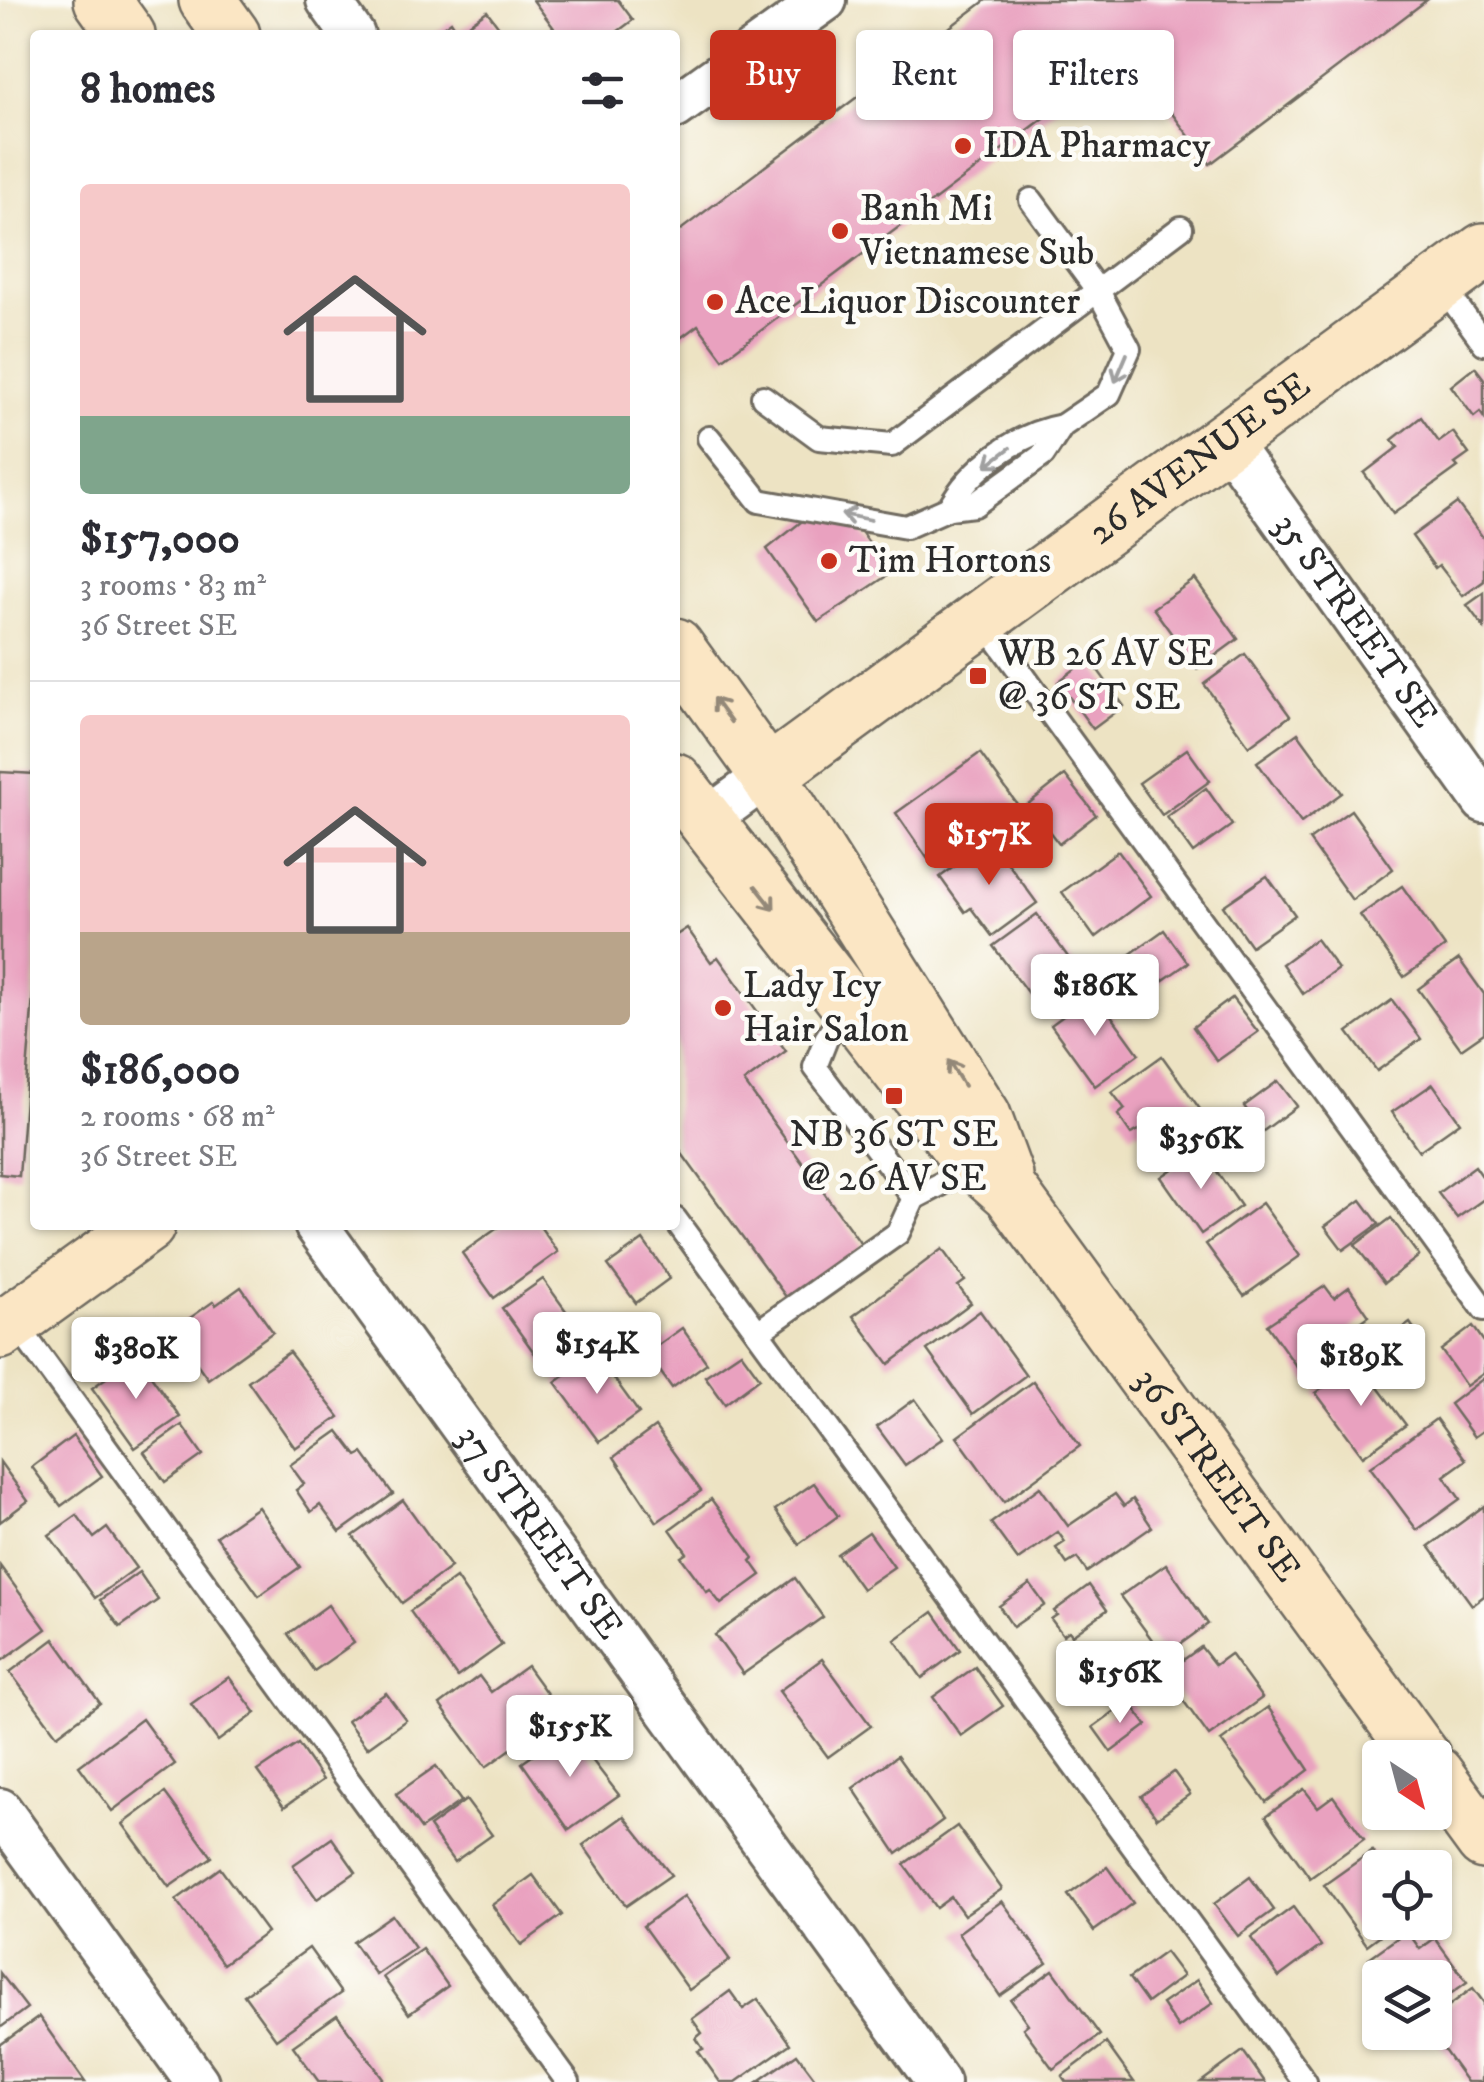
<!DOCTYPE html>
<meta charset="utf-8">
<style>
:root{--surface:#fff;--page:#f2f2f3;--text:#2b2b33;--muted:#7c7c81;--line:#e1e1e2;--accent:#c8321e}
body{margin:0;font-family:"IM FELL DW Pica",serif;background:var(--page);color:var(--text);height:100vh;display:flex;flex-direction:column;font-size:38px;white-space:nowrap}
*{box-sizing:border-box;margin:0}
p{font-size:32px;color:var(--muted)}
.icon{flex:none;width:55px;height:55px;fill:none;stroke:currentColor;stroke-width:2;stroke-linecap:round;stroke-linejoin:round}
.map{position:relative;flex:1;overflow:hidden}
.sheet{position:absolute;left:30px;top:30px;width:650px;height:1200px;display:flex;flex-direction:column;background:var(--surface);border-radius:10px;box-shadow:0 2px 8px #0004}
.sheet>*{flex:none}
.guide{position:absolute;left:710px;top:30px;width:622px;height:90px;display:flex;gap:20px}
.needle{width:65px;rotate:144deg}
.fabs{position:absolute;left:1362px;top:1740px;display:grid;gap:20px}
.fabs a{display:grid;place-items:center;width:90px;height:90px;border-radius:10px;background:var(--surface);box-shadow:0 2px 8px #0004;font-size:50px}
.price{position:absolute;translate:-50% -85px;padding:0 22px;border-radius:10px;background:#fff;color:#222;font-size:32px;line-height:65px;filter:drop-shadow(0 2px 5px #0008)}
.price::after{content:'';position:absolute;left:50%;top:60px;width:30px;height:22px;margin-left:-15px;background:inherit;clip-path:polygon(0 0,100% 0,50% 100%)}
.price.on{background:var(--accent);color:#fff}
ul{padding:0;list-style:none}
li{display:grid;align-content:center;gap:20px;height:530px;padding:0 50px}
li+li{border-top:2px solid var(--line)}
li span{display:grid;place-items:center;height:310px;border-radius:10px;color:#555}
li>.icon{margin-inline-start:auto}
span .icon{width:180px;height:180px;fill:#fffc;stroke-width:1}
li b{font-size:42px}
h2{display:flex;justify-content:space-between;align-items:center;height:120px;padding:0 50px;font-size:42px}
.pill{padding:0 35px;border-radius:10px;background:var(--surface);box-shadow:0 2px 8px #0004;font-size:35px;line-height:90px}
.pill.on{background:var(--accent);color:#fff}
.map>svg:first-child{display:block}
</style>
<div class="map">
<svg width="1484" height="2082" viewBox="0 0 1484 2082">
<rect width="100%" height="100%" fill="#fdfcf7"/>
<filter id="ink" filterUnits="userSpaceOnUse"><feTurbulence type="fractalNoise" baseFrequency=".01" numOctaves="2"/><feDisplacementMap in="SourceGraphic" scale="20" xChannelSelector="R" yChannelSelector="G"/><feConvolveMatrix kernelMatrix="1 2 1 2 8 2 1 2 1" color-interpolation-filters="sRGB"/></filter>
<filter id="wash" filterUnits="userSpaceOnUse"><feTurbulence type="fractalNoise" baseFrequency=".0048" numOctaves="4" result="noise"/><feDisplacementMap in="SourceGraphic" scale="40" xChannelSelector="R" yChannelSelector="G"/><feGaussianBlur stdDeviation="2.25" result="paint"/><feColorMatrix in="noise" values="0 0 0 0 0 0 0 0 0 0 0 0 0 0 0 0 0 1.4 0 .05"/><feComposite in="paint" operator="in"/></filter>
<g filter="url(#wash)">
<rect width="100%" height="100%" fill="#ede3c3"/>
<g id="blocks">
<!-- building -->
<g fill="#e9a1bf">
<polygon points="533,0 618,0 633,20 613,35 559,35"/>
<polygon points="986,0 1427,0 1210,164 1128,55 723,359 698,325 675,342 675,234"/>
<polygon points="487,11 505,35 432,35 451,21 458,32"/>
<polygon points="1475,367 1484,379 1484,418 1480,412 1474,417 1451,386"/>
<polygon points="1421,417 1439,442 1453,432 1469,454 1455,464 1458,467 1393,514 1364,473 1398,447 1392,440"/>
<polygon points="1457,503 1484,539 1484,581 1463,596 1439,565 1435,568 1412,536"/>
<polygon points="811,514 854,522 891,573 818,622 767,549"/>
<polygon points="1195,579 1238,639 1197,669 1153,608"/>
<polygon points="1484,593 1484,628 1467,605"/>
<polygon points="1245,654 1290,716 1249,746 1204,684"/>
<polygon points="1089,658 1124,706 1093,729 1058,682"/>
<polygon points="1298,733 1342,793 1301,823 1257,762"/>
<polygon points="1187,749 1210,781 1162,815 1139,783"/>
<polygon points="980,753 1017,804 932,865 896,813"/>
<polygon points="0,772 35,774 35,970 19,1176 0,1174"/>
<polygon points="1065,775 1096,815 1059,844 1028,804"/>
<polygon points="1206,788 1232,825 1193,853 1167,817"/>
<polygon points="1351,810 1393,869 1352,900 1309,840"/>
<polygon points="991,840 1037,903 992,936 971,908 965,912 940,877"/>
<polygon points="1118,851 1151,896 1095,938 1062,892"/>
<polygon points="1267,876 1295,915 1251,946 1223,906"/>
<polygon points="1402,886 1445,947 1404,977 1360,915"/>
<polygon points="1037,914 1081,975 1038,1007 993,946"/>
<polygon points="687,928 711,962 718,957 786,1051 744,1082 863,1247 789,1301 675,1144 675,936"/>
<polygon points="1164,930 1188,963 1152,988 1129,955"/>
<polygon points="1316,939 1338,969 1303,994 1282,964"/>
<polygon points="1459,959 1484,994 1484,1033 1461,1049 1418,989"/>
<polygon points="1095,993 1139,1054 1095,1086 1051,1025"/>
<polygon points="1232,998 1258,1032 1217,1061 1193,1027"/>
<polygon points="1392,1000 1421,1039 1377,1071 1348,1032"/>
<polygon points="1162,1056 1202,1112 1152,1148 1139,1130 1131,1134 1118,1115 1125,1109 1112,1092"/>
<polygon points="1278,1081 1297,1106 1262,1132 1244,1106"/>
<polygon points="1433,1084 1460,1122 1419,1151 1392,1112"/>
<polygon points="1201,1149 1241,1206 1201,1234 1161,1177"/>
<polygon points="1475,1166 1484,1179 1484,1199 1457,1218 1438,1193"/>
<polygon points="1361,1200 1379,1224 1343,1250 1325,1226"/>
<polygon points="1262,1203 1300,1256 1244,1296 1206,1244"/>
<polygon points="1391,1218 1419,1256 1384,1283 1355,1245"/>
<polygon points="502,1225 539,1225 558,1252 494,1298 462,1253"/>
<polygon points="643,1240 670,1278 636,1303 608,1265"/>
<polygon points="942,1249 965,1281 958,1286 971,1303 889,1364 853,1316"/>
<polygon points="543,1279 587,1340 546,1369 502,1308"/>
<polygon points="1325,1286 1334,1298 1349,1287 1369,1316 1347,1332 1358,1347 1308,1383 1267,1325"/>
<polygon points="241,1287 273,1332 208,1379 173,1330 214,1301 216,1305"/>
<polygon points="980,1311 1026,1375 973,1414 927,1350"/>
<polygon points="1410,1323 1424,1343 1401,1360 1386,1340"/>
<polygon points="1473,1326 1484,1342 1484,1373 1466,1386 1441,1350"/>
<polygon points="682,1328 707,1363 672,1388 647,1353"/>
<polygon points="289,1352 339,1417 295,1448 248,1381"/>
<polygon points="595,1352 639,1413 599,1442 555,1382"/>
<polygon points="741,1352 760,1378 725,1404 705,1376"/>
<polygon points="137,1356 180,1417 135,1448 92,1388"/>
<polygon points="1359,1362 1406,1425 1363,1456 1316,1393"/>
<polygon points="1484,1378 1484,1430 1474,1437 1450,1404"/>
<polygon points="1033,1381 1080,1446 1004,1502 957,1437"/>
<polygon points="915,1399 943,1438 905,1465 877,1427"/>
<polygon points="1436,1419 1466,1460 1444,1476 1460,1499 1417,1530 1370,1467"/>
<polygon points="182,1425 203,1455 165,1482 144,1452"/>
<polygon points="655,1427 701,1491 657,1522 614,1457"/>
<polygon points="338,1431 357,1456 363,1453 393,1494 340,1532 320,1505 311,1512 296,1490 304,1484 290,1465"/>
<polygon points="73,1436 102,1476 61,1506 32,1467"/>
<polygon points="0,1462 28,1501 0,1522"/>
<polygon points="814,1483 838,1516 799,1544 775,1510"/>
<polygon points="1040,1487 1068,1526 1115,1494 1124,1506 1133,1499 1152,1527 1087,1572 1077,1558 1067,1564 1056,1548 1065,1542 1058,1532 1018,1560 991,1523"/>
<polygon points="711,1499 754,1558 751,1561 761,1575 721,1604 710,1590 707,1592 681,1557 687,1553 670,1529"/>
<polygon points="403,1500 451,1567 402,1603 353,1536"/>
<polygon points="1484,1506 1484,1596 1472,1605 1429,1546"/>
<polygon points="258,1507 300,1567 259,1596 216,1536"/>
<polygon points="77,1515 94,1538 107,1528 136,1568 95,1598 49,1535"/>
<polygon points="869,1532 894,1567 862,1589 837,1554"/>
<polygon points="1166,1564 1208,1624 1164,1656 1120,1596"/>
<polygon points="0,1566 46,1629 3,1660 0,1656"/>
<polygon points="139,1572 158,1600 120,1627 100,1600"/>
<polygon points="456,1578 502,1645 457,1677 410,1611"/>
<polygon points="795,1578 823,1617 743,1674 715,1635"/>
<polygon points="1030,1584 1045,1605 1013,1627 999,1606"/>
<polygon points="1089,1585 1107,1610 1072,1635 1069,1631 1063,1635 1051,1619 1057,1615 1054,1611"/>
<polygon points="328,1605 354,1643 314,1671 288,1634"/>
<polygon points="933,1612 960,1650 922,1678 895,1640"/>
<polygon points="54,1639 100,1703 57,1735 10,1672"/>
<polygon points="1201,1647 1215,1665 1230,1654 1262,1698 1209,1736 1164,1674"/>
<polygon points="822,1659 871,1726 828,1757 779,1691"/>
<polygon points="527,1666 561,1713 486,1767 440,1705 479,1676 491,1692"/>
<polygon points="975,1667 1003,1706 961,1736 933,1697"/>
<polygon points="229,1677 256,1713 218,1741 191,1704"/>
<polygon points="386,1693 406,1720 367,1748 347,1721"/>
<polygon points="1129,1701 1147,1725 1111,1752 1093,1727"/>
<polygon points="1268,1707 1309,1770 1266,1802 1221,1741"/>
<polygon points="142,1719 175,1764 112,1811 79,1766"/>
<polygon points="569,1730 619,1795 569,1830 522,1763"/>
<polygon points="298,1744 323,1780 284,1807 258,1771"/>
<polygon points="897,1756 943,1820 897,1854 853,1788"/>
<polygon points="436,1766 461,1801 421,1829 396,1794"/>
<polygon points="1174,1772 1190,1794 1157,1818 1141,1796"/>
<polygon points="1304,1789 1318,1807 1333,1796 1364,1839 1310,1878 1266,1816"/>
<polygon points="165,1793 212,1857 169,1887 123,1824"/>
<polygon points="466,1800 492,1835 454,1862 429,1827"/>
<polygon points="624,1816 671,1875 626,1906 583,1845"/>
<polygon points="957,1826 1002,1889 964,1915 951,1897 936,1908 904,1864"/>
<polygon points="332,1838 356,1872 317,1899 293,1865"/>
<polygon points="1372,1851 1384,1868 1380,1868 1380,1922 1398,1922 1367,1945 1324,1885"/>
<polygon points="1107,1867 1133,1903 1094,1931 1068,1895"/>
<polygon points="220,1868 267,1932 223,1964 176,1900"/>
<polygon points="533,1875 562,1915 521,1945 492,1905"/>
<polygon points="1250,1877 1274,1910 1238,1936 1214,1904"/>
<polygon points="684,1896 730,1960 689,1990 643,1926"/>
<polygon points="1002,1901 1047,1963 1000,1996 958,1933"/>
<polygon points="1293,1907 1321,1946 1279,1977 1251,1938"/>
<polygon points="392,1915 415,1948 376,1975 353,1942"/>
<polygon points="1407,1931 1420,1949 1435,1938 1467,1982 1435,2005 1435,1978 1384,1978 1369,1958"/>
<polygon points="309,1948 341,1993 276,2039 244,1995"/>
<polygon points="422,1949 448,1986 409,2014 383,1977"/>
<polygon points="1165,1952 1183,1976 1147,2003 1129,1978"/>
<polygon points="1053,1970 1100,2035 1053,2069 1023,2028 1028,2024 1011,2000"/>
<polygon points="0,1973 27,2008 0,2028"/>
<polygon points="1197,1980 1213,2003 1178,2028 1162,2004"/>
<polygon points="1473,1988 1484,2003 1482,2082 1467,2082 1431,2032 1435,2032 1435,2016"/>
<polygon points="730,1991 743,2009 758,1999 790,2044 736,2082 720,2082 698,2051 703,2049 696,2038 702,2033 692,2019"/>
<polygon points="337,2015 383,2078 378,2082 319,2082 293,2046"/>
<polygon points="39,2017 85,2082 0,2082 0,2045"/>
<polygon points="1106,2043 1134,2082 1066,2082 1062,2076"/>
<polygon points="1243,2051 1265,2082 1201,2082"/>
<polygon points="797,2054 818,2082 757,2082"/>
</g>
</g>
</g>
<g filter="url(#ink)">
<use href="#blocks" fill-opacity="0" stroke="#6f6b60" stroke-width="2.5"/>
<g fill="none" stroke-linecap="round" stroke-linejoin="round">
<!-- lane casing -->
<g stroke="#6f6b60" stroke-width="28">
<g id="lane">
<polyline points="1440,283 1484,343"/>
<polyline points="763,397 819,438 892,445 1181,228"/>
<polyline points="709,438 759,501 906,527 949,508 974,505 1043,455 1062,426 1109,394 1129,349 1098,291 1031,200"/>
<path d="M 949,508 C 971,468 1016,434 1062,426"/>
<polyline points="982,619 1484,1309"/>
<polyline points="848,1005 826,1039 815,1067 914,1198 978,1165"/>
<polyline points="675,1219 1305,2082"/>
<polyline points="14,1321 568,2082"/>
<polyline points="758,1332 898,1233 914,1198"/>
</g>
</g>
<!-- street casing -->
<g stroke="#6f6b60" stroke-width="48">
<g id="street">
<polyline points="328,0 353,35"/>
<polyline points="675,107 825,0"/>
<path id="s1" d="M 1226,440 L 1484,801"/>
<polyline points="705,821 768,775"/>
<path id="s2" d="M 316,1225 L 938,2082"/>
<polyline points="0,1810 197,2082"/>
</g>
</g>
<!-- secondary casing -->
<g stroke="#6f6b60" stroke-width="60">
<g id="secondary">
<polyline points="102,0 127,35"/>
<polyline points="207,0 232,35"/>
<polyline points="675,646 768,775 983,1116 1005,1176"/>
<path id="s3" d="M 768,775 L 1484,251"/>
<path id="s4" d="M 675,781 L 962,1150 L 1011,1193 L 1423,1758"/>
<polyline points="0,1331 147,1225"/>
<polyline points="1435,1774 1484,1841"/>
</g>
</g>
<!-- lane -->
<use href="#lane" stroke="#fff" stroke-width="22"/>
<!-- street -->
<use href="#street" stroke="#fff" stroke-width="42"/>
<!-- secondary -->
<use href="#secondary" stroke="#fbe6c4" stroke-width="55"/>
</g>
<!-- one-way arrows -->
<defs><path id="oneway-shaft" d="M-6 0H5M1.5-3L5.5 0L1.5 3" fill="none" stroke-width="1.6" stroke-linecap="round" stroke-linejoin="round" transform="scale(2.5)"/></defs>
<g stroke="#a0a0a0">
<use href="#oneway-shaft" transform="translate(1121 368) rotate(113)"/>
<use href="#oneway-shaft" transform="translate(998 457) rotate(143)"/>
<use href="#oneway-shaft" transform="translate(856 517) rotate(-169)"/>
</g>
<g stroke="#938878">
<use href="#oneway-shaft" transform="translate(722 710) rotate(-126)"/>
<use href="#oneway-shaft" transform="translate(765 898) rotate(52)"/>
<use href="#oneway-shaft" transform="translate(956 1073) rotate(-122)"/>
</g>
</g>
<!-- markers -->
<g fill="#c8321e" stroke="#fdfcf7" stroke-width="4">
<circle cx="963" cy="146" r="10"/>
<circle cx="840" cy="231" r="10"/>
<circle cx="715" cy="302" r="10"/>
<circle cx="829" cy="561" r="10"/>
<rect x="968" y="666" width="20" height="20" rx="5"/>
<circle cx="723" cy="1008" r="10"/>
<rect x="884" y="1086" width="20" height="20" rx="5"/>
</g>
<g text-anchor="middle" dominant-baseline="central" stroke-width="9" stroke-linejoin="round" paint-order="stroke">
<!-- poi labels -->
<g font-size="38" fill="#2b2b2b" stroke="#fdfcf7" text-anchor="start">
<text x="983" y="146">IDA Pharmacy</text>
<text x="860" y="209">Banh Mi<tspan x="860" dy="44">Vietnamese Sub</tspan></text>
<text x="735" y="302">Ace Liquor Discounter</text>
<text x="849" y="561">Tim Hortons</text>
<text x="998" y="654">WB 26 AV SE<tspan x="998" dy="44">@ 36 ST SE</tspan></text>
<text x="743" y="986">Lady Icy<tspan x="743" dy="44">Hair Salon</tspan></text>
<text x="894" y="1135" text-anchor="middle">NB 36 ST SE<tspan x="894" dy="44">@ 26 AV SE</tspan></text>
</g>
<!-- street labels -->
<g font-size="38" fill="#2b2b2b" stroke="#fdfcf7">
<text stroke="none"><textPath href="#s3" startOffset="535">26 AVENUE SE</textPath></text>
<text stroke="none"><textPath href="#s1" startOffset="222">35 STREET SE</textPath></text>
<text stroke="none"><textPath href="#s4" startOffset="882">36 STREET SE</textPath></text>
<text stroke="none"><textPath href="#s2" startOffset="380">37 STREET SE</textPath></text>
</g>
</g>
</svg>
<div class="fabs">
<a><svg class="needle" viewBox="-14 -14 28 28"><path d="M0-13l5 13h-10z" fill="#e53935"/><path d="M0 13l5-13h-10z" fill="#7c7c81"/></svg></a>
<a><svg class="icon" aria-label="locate" viewBox="0 0 24 24"><circle cx="12" cy="12" r="6"/><path d="M12 2v4M12 18v4M2 12h4M18 12h4"/></svg></a>
<a><svg class="icon" aria-label="layers" viewBox="0 0 24 24"><path d="M12 4l9 5-9 5-9-5zM3 14l9 5 9-5"/></svg></a>
</div>
<b class="price on" style="left:989px;top:888px">$157K</b>
<b class="price" style="left:1095px;top:1039px">$186K</b>
<b class="price" style="left:1201px;top:1192px">$356K</b>
<b class="price" style="left:597px;top:1397px">$154K</b>
<b class="price" style="left:136px;top:1402px">$380K</b>
<b class="price" style="left:1361px;top:1409px">$189K</b>
<b class="price" style="left:1120px;top:1726px">$156K</b>
<b class="price" style="left:570px;top:1780px">$155K</b>
<div class="guide">
<a class="pill on">Buy</a>
<a class="pill">Rent</a>
<a class="pill">Filters</a>
</div>
<section class="sheet">
<h2>8 homes<svg class="icon" aria-label="filters" viewBox="0 0 24 24"><path d="M4 7h16M4 17h16"/><circle cx="9" cy="7" r="2"/><circle cx="15" cy="17" r="2"/></svg></h2>
<ul>
<li><span style="background:linear-gradient(#f6c9c9 75%,#7fa58c 0)"><svg class="icon" aria-label="home" viewBox="0 0 24 24"><path d="M3 11l9-7 9 7M6 9v11h12V9"/></svg></span><div><b>$157,000</b><p>3 rooms · 83 m²</p><p>36 Street SE</p></div></li>
<li><span style="background:linear-gradient(#f6c9c9 70%,#b9a48a 0)"><svg class="icon" aria-label="home" viewBox="0 0 24 24"><path d="M3 11l9-7 9 7M6 9v11h12V9"/></svg></span><div><b>$186,000</b><p>2 rooms · 68 m²</p><p>36 Street SE</p></div></li>
</ul>
</section>
</div>
